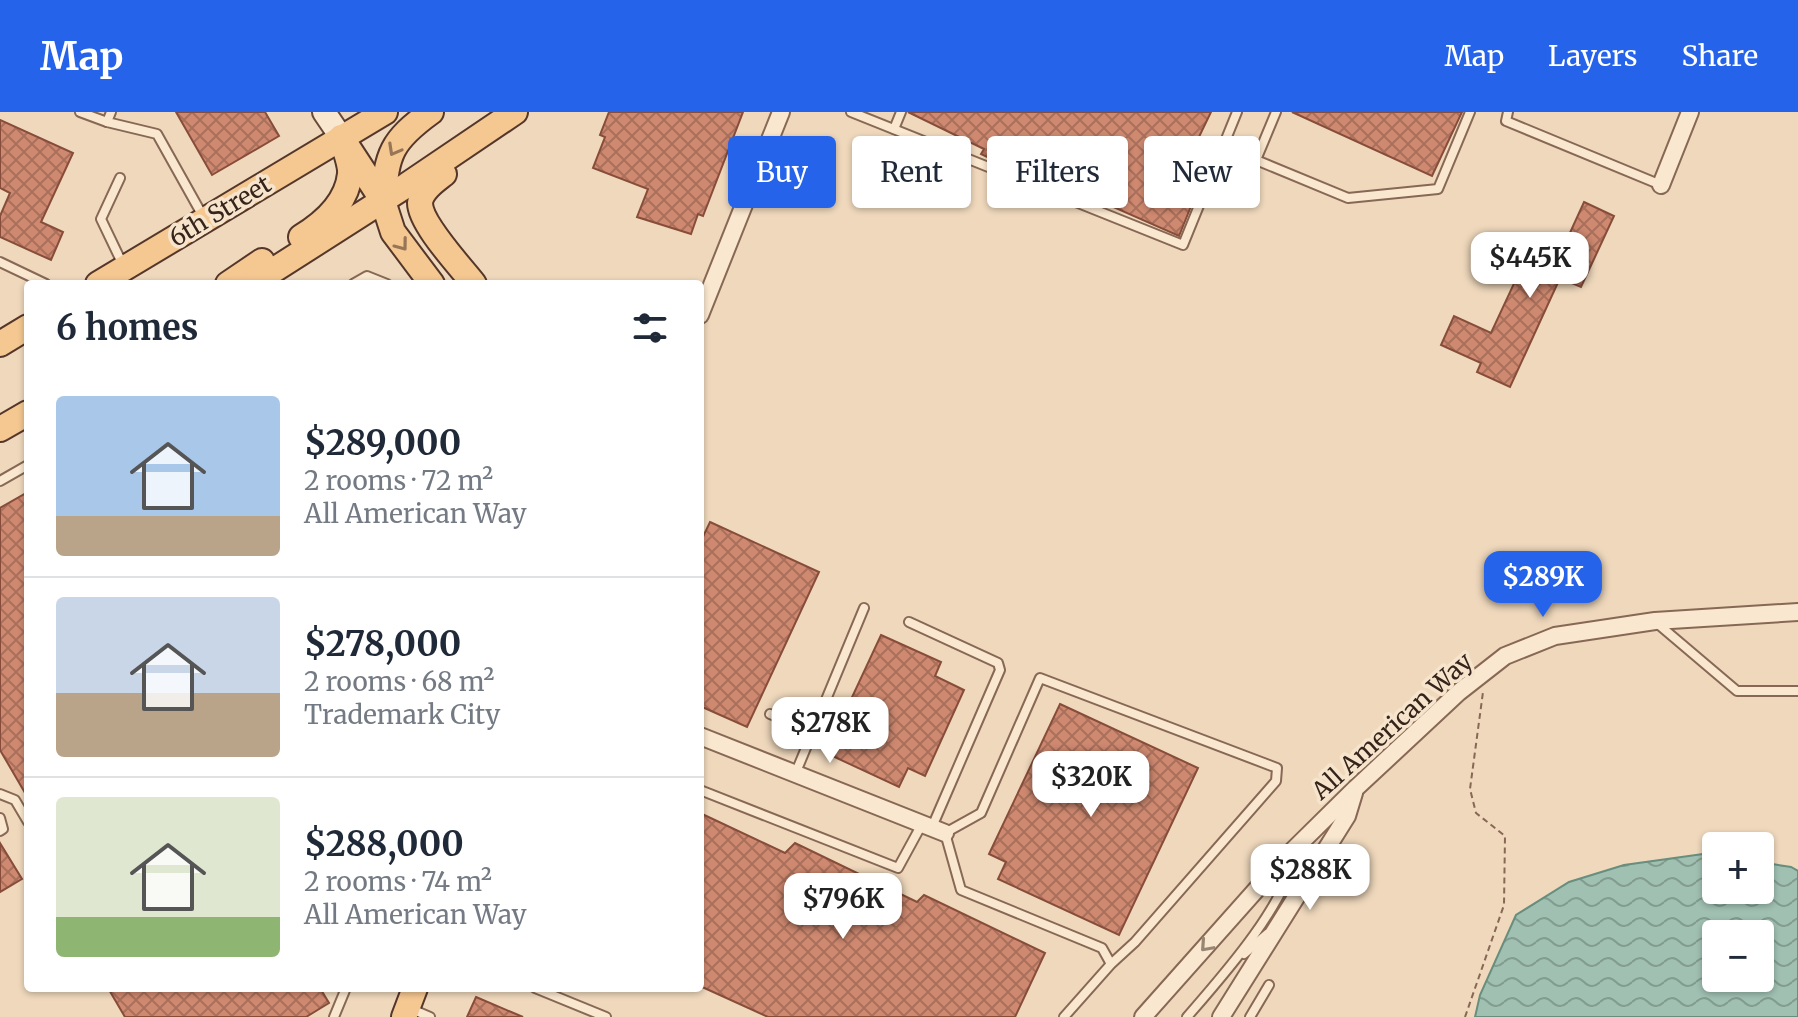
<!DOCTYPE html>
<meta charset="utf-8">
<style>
:root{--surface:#fff;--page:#f2f2f3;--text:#1f2937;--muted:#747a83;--line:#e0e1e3;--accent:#2563eb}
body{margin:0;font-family:Merriweather,serif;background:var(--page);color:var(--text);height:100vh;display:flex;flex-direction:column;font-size:30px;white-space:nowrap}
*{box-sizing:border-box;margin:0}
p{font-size:26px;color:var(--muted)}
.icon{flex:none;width:44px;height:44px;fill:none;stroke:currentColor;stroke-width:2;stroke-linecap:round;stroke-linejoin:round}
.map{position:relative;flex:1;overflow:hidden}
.drawer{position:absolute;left:24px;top:168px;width:680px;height:712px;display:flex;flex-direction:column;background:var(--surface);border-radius:8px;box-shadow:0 2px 6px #0004}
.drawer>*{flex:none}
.hud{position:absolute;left:728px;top:24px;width:760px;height:72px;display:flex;gap:16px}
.controls{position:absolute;left:1702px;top:720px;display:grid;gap:16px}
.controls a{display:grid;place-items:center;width:72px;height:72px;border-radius:8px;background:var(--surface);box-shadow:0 2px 6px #0004;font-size:40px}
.price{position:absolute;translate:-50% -68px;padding:0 18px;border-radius:16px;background:#fff;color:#222;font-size:26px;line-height:52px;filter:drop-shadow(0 2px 4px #0008)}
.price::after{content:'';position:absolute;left:50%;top:48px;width:24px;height:18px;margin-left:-12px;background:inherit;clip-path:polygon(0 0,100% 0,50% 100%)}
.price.on{background:var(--accent);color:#fff}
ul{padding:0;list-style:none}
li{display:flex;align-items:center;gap:24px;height:200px;padding:0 32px}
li+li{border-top:2px solid var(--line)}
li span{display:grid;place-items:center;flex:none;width:224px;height:160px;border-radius:8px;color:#555}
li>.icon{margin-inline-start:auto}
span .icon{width:96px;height:96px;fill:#fffc;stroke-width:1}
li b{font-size:34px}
h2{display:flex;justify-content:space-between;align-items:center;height:96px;padding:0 32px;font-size:34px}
.chip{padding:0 28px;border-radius:8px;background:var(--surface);box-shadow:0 2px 6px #0004;font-size:28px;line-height:72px}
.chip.on{background:var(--accent);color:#fff}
header{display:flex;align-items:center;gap:48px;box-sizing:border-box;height:112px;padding:0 40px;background:var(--accent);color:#fff}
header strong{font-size:38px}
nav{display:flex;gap:44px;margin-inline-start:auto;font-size:28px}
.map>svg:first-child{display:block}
</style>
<header>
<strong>Map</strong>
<nav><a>Map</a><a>Layers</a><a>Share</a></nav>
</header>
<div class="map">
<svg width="1798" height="905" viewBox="0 0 1798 905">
<defs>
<pattern id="water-waves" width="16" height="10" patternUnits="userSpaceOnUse" patternTransform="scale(2)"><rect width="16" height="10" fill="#a0c0b2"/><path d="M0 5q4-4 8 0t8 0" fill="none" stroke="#839c90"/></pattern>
<pattern id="building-cross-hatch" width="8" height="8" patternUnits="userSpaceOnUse" patternTransform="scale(2)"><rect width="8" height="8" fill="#cf8970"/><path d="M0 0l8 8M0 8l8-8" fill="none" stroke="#a9705b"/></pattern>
</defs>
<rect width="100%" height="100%" fill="#efd8bc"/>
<!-- water -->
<path fill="url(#water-waves)" stroke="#688e7e" stroke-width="2" fill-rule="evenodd" d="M 1703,742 L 1716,744 L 1716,778 L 1760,778 L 1760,750 L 1791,755 L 1798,759 L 1798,905 L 1475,905 L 1480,883 L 1516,803 L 1569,770 L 1624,753 ZM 1716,822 L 1760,822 L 1760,866 L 1716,866 Z"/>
<!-- building -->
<g fill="url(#building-cross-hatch)" stroke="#874d3a" stroke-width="2">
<polygon points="176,0 265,0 279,24 212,63"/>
<polygon points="609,0 743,0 703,104 698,102 691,122 637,105 648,77 593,56 605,25 600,23"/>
<polygon points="908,0 1211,0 1197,29 1214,37 1179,124 1041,63 1039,68 1015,58 981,42 984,37"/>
<polygon points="1292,0 1462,0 1432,64"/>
<polygon points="0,8 73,41 41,110 63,120 51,148 0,125 0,104 10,81 0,76"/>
<polygon points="1584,90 1614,104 1581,175 1560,166 1510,275 1477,260 1481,251 1441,233 1454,204 1491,221 1531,135 1558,147"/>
<polygon points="28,380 28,686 0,638 0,396"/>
<polygon points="710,410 819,460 747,615 700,594 700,431"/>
<polygon points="881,523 941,550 935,564 964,578 925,664 908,656 899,675 826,641"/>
<polygon points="1060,592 1198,656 1119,823 998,767 1006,750 989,742"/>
<polygon points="700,701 785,741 795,731 917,790 924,783 1045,841 1015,905 768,905 700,874"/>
<polygon points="0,731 22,767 0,780"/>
<polygon points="108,876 320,876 329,891 306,905 125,905"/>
<polygon points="476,885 523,905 467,905"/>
</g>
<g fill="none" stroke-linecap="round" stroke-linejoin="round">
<!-- service casing -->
<g stroke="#876855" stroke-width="12">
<g id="service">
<polyline points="80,0 107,10"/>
<polyline points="111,0 107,10 157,22 204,106"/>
<polyline points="851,0 1183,133 1237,0"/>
<polyline points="1276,0 1256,48 1348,86 1438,77 1470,0"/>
<polyline points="1508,0 1506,9 1661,73"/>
<polyline points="894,17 901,0"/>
<polyline points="120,66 101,107 124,155"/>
<polyline points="0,150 46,172"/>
<polyline points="353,172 367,164 387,172"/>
<polyline points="0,369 28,353"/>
<polyline points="909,510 998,551 1000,558 932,715"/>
<polyline points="1658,512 1737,579 1798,579"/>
<polyline points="770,602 813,620"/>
<polyline points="796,660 864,496"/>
<polyline points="700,678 898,756 922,712"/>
<polyline points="0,682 15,688 28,710"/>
<polyline points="0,706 3,717 0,719"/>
<polyline points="1244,842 1267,822"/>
<polyline points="535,876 606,905"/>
<polyline points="409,896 430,905"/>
<polyline points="334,905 346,876"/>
<polyline points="1064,905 1111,852 1102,836 961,778 945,721 981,701 1040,566 1277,656 1276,669 1135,830 1111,852"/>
<path d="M 1187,905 C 1227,859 1283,796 1298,737"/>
<polyline points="1250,905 1269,873"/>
</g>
</g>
<!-- minor casing -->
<g stroke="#876855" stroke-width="20">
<g id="minor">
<polyline points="1661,73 1690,0"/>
<polyline points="700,203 781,0"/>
<polyline points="700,624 945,721"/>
<polyline points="1143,905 1280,751 1356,676 1459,580 1505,544 1555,524 1655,509 1798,500"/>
<polyline points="1221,905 1347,704 1354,681"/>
</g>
</g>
<!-- secondary casing -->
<g stroke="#694939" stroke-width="26">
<polyline id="secondary" points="324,0 341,25"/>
</g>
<!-- primary casing -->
<g stroke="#54372a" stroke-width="28">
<g id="primary">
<polyline points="349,37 383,89 393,120 432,172"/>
<path d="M 444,62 C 435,69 421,78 420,91 C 420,112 461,155 474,172"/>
<path d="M 383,89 C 387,41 391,29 431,0"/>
<path d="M 301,125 C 324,111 347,91 350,62 C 351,52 344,36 341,25"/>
<polyline points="98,172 385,0"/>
<polyline points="228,172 262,149"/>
<polyline points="252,172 407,73 515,0"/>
<polyline points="0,232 28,215"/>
<polyline points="0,317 28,301"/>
<polyline points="404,905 415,876"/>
</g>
</g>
<!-- path -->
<polyline stroke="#876855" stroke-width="2" stroke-dasharray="6 4" stroke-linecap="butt" points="1465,905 1504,793 1505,724 1476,701 1470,677 1483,580"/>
<!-- service -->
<use href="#service" stroke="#fae7cf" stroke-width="8"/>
<!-- minor -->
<use href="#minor" stroke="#fae7cf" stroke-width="16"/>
<!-- secondary -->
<use href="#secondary" stroke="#fae7cf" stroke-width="22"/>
<!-- primary -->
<use href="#primary" stroke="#f5c791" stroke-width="24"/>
</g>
<!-- one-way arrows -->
<defs><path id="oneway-chevron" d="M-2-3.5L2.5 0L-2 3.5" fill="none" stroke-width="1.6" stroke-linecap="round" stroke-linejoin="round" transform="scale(2)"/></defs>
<g stroke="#967656">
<use href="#oneway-chevron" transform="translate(394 38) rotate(119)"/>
<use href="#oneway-chevron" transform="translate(402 133) rotate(53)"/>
</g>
<use stroke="#988675" href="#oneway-chevron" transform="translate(1206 834) rotate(132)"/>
<g text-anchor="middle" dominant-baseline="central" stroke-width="7" stroke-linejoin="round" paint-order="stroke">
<!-- street labels -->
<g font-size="24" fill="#36241b" stroke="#f6e4cc">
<text transform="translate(220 99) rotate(-31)">6th Street</text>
<text transform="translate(1392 614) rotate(-42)">All American Way</text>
</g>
</g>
</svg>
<div class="controls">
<a>+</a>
<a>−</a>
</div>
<b class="price" style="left:1530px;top:188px">$445K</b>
<b class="price on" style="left:1543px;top:507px">$289K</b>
<b class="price" style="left:830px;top:653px">$278K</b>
<b class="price" style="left:1091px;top:707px">$320K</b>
<b class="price" style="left:1310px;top:800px">$288K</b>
<b class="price" style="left:843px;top:829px">$796K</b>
<div class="hud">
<a class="chip on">Buy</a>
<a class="chip">Rent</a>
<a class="chip">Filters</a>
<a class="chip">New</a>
</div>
<section class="drawer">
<h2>6 homes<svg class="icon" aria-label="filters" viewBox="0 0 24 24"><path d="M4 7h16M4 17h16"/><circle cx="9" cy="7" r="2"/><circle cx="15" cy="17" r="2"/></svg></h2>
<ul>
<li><span style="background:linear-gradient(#a9c7e8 75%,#b9a48a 0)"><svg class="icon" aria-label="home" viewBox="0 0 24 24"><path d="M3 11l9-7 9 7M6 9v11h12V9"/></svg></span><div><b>$289,000</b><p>2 rooms · 72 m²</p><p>All American Way</p></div></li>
<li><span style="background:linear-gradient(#c9d6e8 60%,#b9a48a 0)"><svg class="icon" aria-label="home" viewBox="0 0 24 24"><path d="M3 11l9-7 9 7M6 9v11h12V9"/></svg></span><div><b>$278,000</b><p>2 rooms · 68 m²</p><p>Trademark City</p></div></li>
<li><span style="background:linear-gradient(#dfe7d0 75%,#8fb573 0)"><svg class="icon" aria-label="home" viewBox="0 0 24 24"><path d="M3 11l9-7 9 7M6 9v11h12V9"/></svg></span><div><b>$288,000</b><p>2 rooms · 74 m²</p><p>All American Way</p></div></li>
</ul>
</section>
</div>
